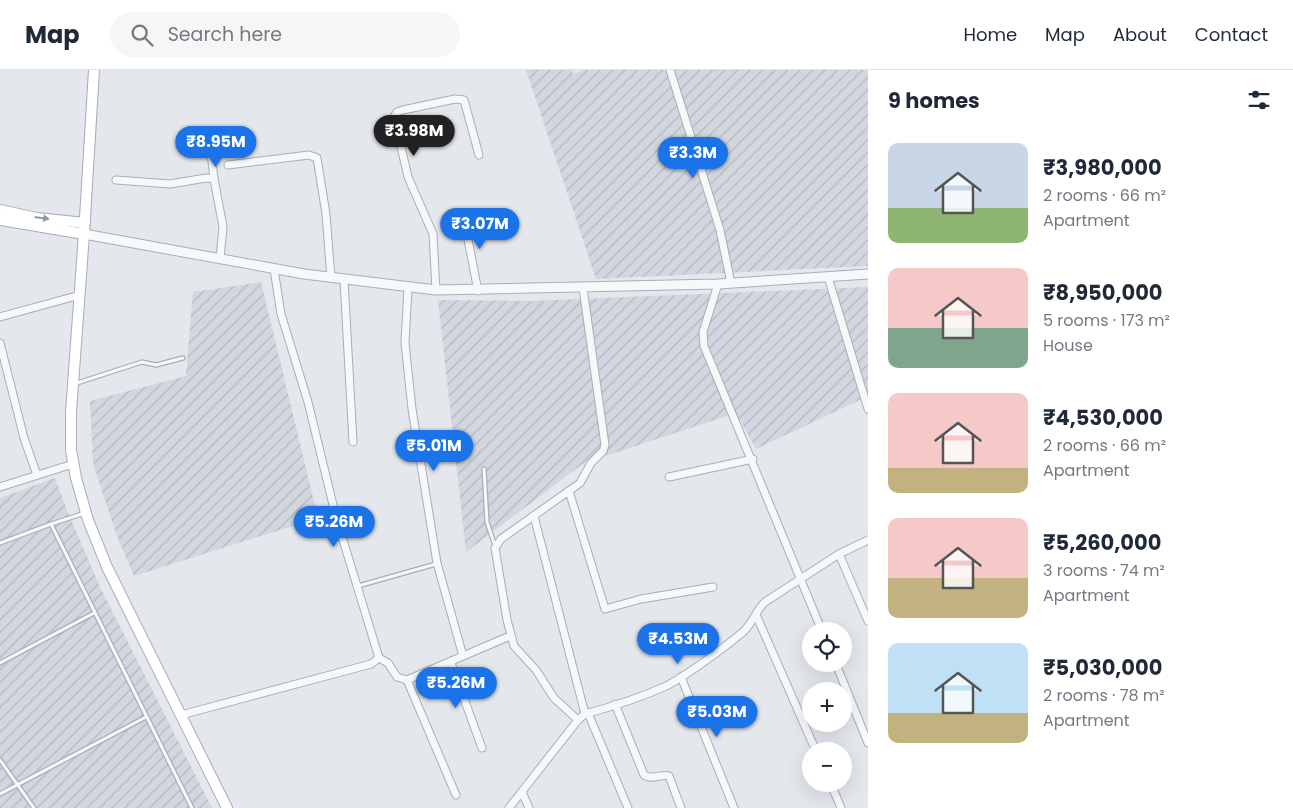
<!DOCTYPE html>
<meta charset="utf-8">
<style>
:root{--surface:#fff;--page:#f6f6f7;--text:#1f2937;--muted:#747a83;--line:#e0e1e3;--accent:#1a73e8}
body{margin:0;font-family:Poppins,sans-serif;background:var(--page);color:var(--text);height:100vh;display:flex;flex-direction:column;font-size:19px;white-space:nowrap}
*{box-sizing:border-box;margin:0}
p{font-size:16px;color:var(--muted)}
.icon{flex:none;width:28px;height:28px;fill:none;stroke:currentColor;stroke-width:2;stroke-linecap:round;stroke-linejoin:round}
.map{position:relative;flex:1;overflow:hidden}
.sheet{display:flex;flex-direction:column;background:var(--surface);width:425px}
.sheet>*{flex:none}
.buttons{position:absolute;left:802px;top:552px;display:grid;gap:10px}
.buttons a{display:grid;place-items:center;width:50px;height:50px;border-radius:50%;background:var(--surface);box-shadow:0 5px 20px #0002;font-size:25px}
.price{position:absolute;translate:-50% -42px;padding:0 11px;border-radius:18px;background:var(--accent);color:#fff;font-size:16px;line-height:32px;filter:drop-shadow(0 1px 2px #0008)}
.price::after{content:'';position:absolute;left:50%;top:30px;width:15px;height:11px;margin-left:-8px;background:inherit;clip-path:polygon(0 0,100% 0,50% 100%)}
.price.current{background:#222;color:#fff}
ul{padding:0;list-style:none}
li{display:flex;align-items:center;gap:15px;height:125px;padding:0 20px}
li span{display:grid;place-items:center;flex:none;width:140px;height:100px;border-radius:10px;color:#555}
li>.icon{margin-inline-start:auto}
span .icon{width:60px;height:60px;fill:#fffc;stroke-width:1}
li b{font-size:21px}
h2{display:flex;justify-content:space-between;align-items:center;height:60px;padding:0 20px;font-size:21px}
header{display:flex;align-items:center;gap:30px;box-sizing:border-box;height:70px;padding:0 25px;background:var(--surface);border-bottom:1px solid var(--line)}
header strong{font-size:24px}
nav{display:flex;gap:28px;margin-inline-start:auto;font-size:18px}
.search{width:350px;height:45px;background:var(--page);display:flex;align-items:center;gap:12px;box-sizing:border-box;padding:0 18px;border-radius:28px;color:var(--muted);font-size:19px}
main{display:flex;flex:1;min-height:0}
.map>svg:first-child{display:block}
</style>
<header>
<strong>Map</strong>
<div class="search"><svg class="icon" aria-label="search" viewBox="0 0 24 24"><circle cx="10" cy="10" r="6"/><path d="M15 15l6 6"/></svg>Search here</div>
<nav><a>Home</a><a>Map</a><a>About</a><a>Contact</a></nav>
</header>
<main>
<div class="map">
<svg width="868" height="738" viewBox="0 0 868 738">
<defs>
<pattern id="industrial-furrows" width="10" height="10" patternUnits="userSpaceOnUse" patternTransform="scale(1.25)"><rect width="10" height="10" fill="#d2d6de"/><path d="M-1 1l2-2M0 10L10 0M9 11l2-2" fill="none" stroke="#b4b8c0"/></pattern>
</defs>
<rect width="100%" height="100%" fill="#e4e7ec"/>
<!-- industrial -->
<g fill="url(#industrial-furrows)">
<polygon points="526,0 572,0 573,4 584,0 868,0 868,196 596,209"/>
<polygon points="261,212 318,448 134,506 116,464 93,393 90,331 186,306 193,222"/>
<polygon points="868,217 868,325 864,328 756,379 736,343 584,393 466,482 438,230 532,231"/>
<polygon points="55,408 69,445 100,517 212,738 0,738 0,428"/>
</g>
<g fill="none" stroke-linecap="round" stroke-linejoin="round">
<!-- service casing -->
<g stroke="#a9aeb7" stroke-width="5.5">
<g id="service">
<polyline points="74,314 142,292 156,295 183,288"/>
<polyline points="484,399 487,452 495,476"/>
<polyline points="51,454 192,738"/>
<polyline points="0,473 51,454 85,443"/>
<polyline points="358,516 436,494"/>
<polyline points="0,593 94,543"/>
<polyline points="0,690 34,738"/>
<polyline points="0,724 146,647"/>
</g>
</g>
<!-- minor casing -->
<g stroke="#a9aeb7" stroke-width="9">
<g id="minor">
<polyline points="670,0 720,160 731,213"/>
<polyline points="205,69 212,91 214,109"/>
<polyline points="228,95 309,85 317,88 326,144 331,208"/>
<polyline points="116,110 170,114 206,108 214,109 223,157 220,189"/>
<polyline points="463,144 478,221"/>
<polyline points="274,199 281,244 308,332 336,447 379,588 388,593 397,607 407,610 510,566"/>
<polyline points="828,207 868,339"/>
<polyline points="344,210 353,372"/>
<polyline points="718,214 703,262 704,276 822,561"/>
<polyline points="408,218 405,273 412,339 437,493 463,586"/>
<polyline points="436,220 433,164 408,107 394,47 397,42 403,40 455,29 464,30 479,85"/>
<polyline points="0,247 80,225"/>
<polyline points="0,273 24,368 37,405"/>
<polyline points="669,407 753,389"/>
<polyline points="0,417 73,394"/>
<polyline points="569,421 605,539 641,529 713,517"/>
<polyline points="534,446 585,644"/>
<polyline points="839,484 868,551"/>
<polyline points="757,547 816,681"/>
<polyline points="451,593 482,678"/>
<polyline points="836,594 868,673"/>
<polyline points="681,607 734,738"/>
<polyline points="407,610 456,725"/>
<path d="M 615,634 L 644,705 C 652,711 661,703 669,706 L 681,738"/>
<polyline points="588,643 628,738"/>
<polyline points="181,645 371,594 379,588"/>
<polyline points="578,650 554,628 536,600 514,576 507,550 495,478 501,469 580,413 591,393 603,381 605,375 583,218"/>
<polyline points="831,714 841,738"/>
<polyline points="522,722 529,738"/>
<path d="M 509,738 L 578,650 L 585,644 C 611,637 639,628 664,617 C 685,607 725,577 743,562 C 754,552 756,540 765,532 L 839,484 L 868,470"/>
</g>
</g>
<!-- tertiary casing -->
<g stroke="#a9aeb7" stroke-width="11">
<polyline id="tertiary" points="84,164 304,204 436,220 718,214 868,204"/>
</g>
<!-- secondary casing -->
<g stroke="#a9aeb7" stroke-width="12">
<polyline id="secondary" points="84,164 71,342 71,380 76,408 88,450 107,497 227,738"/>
</g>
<!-- primary casing -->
<g stroke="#a3abb8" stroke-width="12">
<g id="primary">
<polyline points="0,140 37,148 85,153"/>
<polyline points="0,150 84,164 94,0"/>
</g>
</g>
<!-- service -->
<use href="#service" stroke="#f7f8fa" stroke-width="3"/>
<!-- minor -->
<use href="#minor" stroke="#f7f8fa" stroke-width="7"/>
<!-- tertiary -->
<use href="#tertiary" stroke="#f7f8fa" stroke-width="9"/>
<!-- secondary -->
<use href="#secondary" stroke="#fff" stroke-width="10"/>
<!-- primary -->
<use href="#primary" stroke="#fff" stroke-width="10"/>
</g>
<!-- one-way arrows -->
<defs><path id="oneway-solid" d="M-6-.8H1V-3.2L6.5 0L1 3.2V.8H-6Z" transform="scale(1.25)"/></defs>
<use fill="#959aa2" href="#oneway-solid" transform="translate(42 148) rotate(7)"/>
</svg>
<div class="buttons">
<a><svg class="icon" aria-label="locate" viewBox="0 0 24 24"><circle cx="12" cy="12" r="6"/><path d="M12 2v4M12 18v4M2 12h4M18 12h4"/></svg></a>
<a>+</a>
<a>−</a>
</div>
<b class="price current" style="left:414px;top:87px">₹3.98M</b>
<b class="price" style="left:216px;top:98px">₹8.95M</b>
<b class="price" style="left:693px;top:109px">₹3.3M</b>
<b class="price" style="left:480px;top:180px">₹3.07M</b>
<b class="price" style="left:434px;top:402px">₹5.01M</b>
<b class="price" style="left:334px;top:478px">₹5.26M</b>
<b class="price" style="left:678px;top:595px">₹4.53M</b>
<b class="price" style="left:456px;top:639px">₹5.26M</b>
<b class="price" style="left:717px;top:668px">₹5.03M</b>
</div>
<section class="sheet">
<h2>9 homes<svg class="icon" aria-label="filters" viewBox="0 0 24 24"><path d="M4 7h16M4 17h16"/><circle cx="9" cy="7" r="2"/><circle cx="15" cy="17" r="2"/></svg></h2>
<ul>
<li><span style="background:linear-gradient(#c9d6e8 65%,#8fb573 0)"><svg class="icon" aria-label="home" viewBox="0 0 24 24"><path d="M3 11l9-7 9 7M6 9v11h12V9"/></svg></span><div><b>₹3,980,000</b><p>2 rooms · 66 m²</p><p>Apartment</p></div></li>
<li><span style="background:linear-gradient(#f6c9c9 60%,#7fa58c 0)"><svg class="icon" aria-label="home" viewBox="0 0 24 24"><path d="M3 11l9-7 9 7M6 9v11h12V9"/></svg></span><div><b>₹8,950,000</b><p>5 rooms · 173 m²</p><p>House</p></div></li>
<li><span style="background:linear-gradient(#f6c9c9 75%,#c2b280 0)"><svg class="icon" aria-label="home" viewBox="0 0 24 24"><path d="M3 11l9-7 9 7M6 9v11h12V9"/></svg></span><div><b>₹4,530,000</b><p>2 rooms · 66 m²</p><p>Apartment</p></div></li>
<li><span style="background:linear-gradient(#f6c9c9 60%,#c2b280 0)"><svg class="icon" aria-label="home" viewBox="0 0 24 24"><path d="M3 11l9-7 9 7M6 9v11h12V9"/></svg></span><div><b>₹5,260,000</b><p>3 rooms · 74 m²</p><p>Apartment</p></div></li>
<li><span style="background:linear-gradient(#bfe0f5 70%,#c2b280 0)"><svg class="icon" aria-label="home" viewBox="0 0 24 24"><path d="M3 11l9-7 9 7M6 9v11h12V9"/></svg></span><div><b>₹5,030,000</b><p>2 rooms · 78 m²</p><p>Apartment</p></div></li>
</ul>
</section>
</main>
